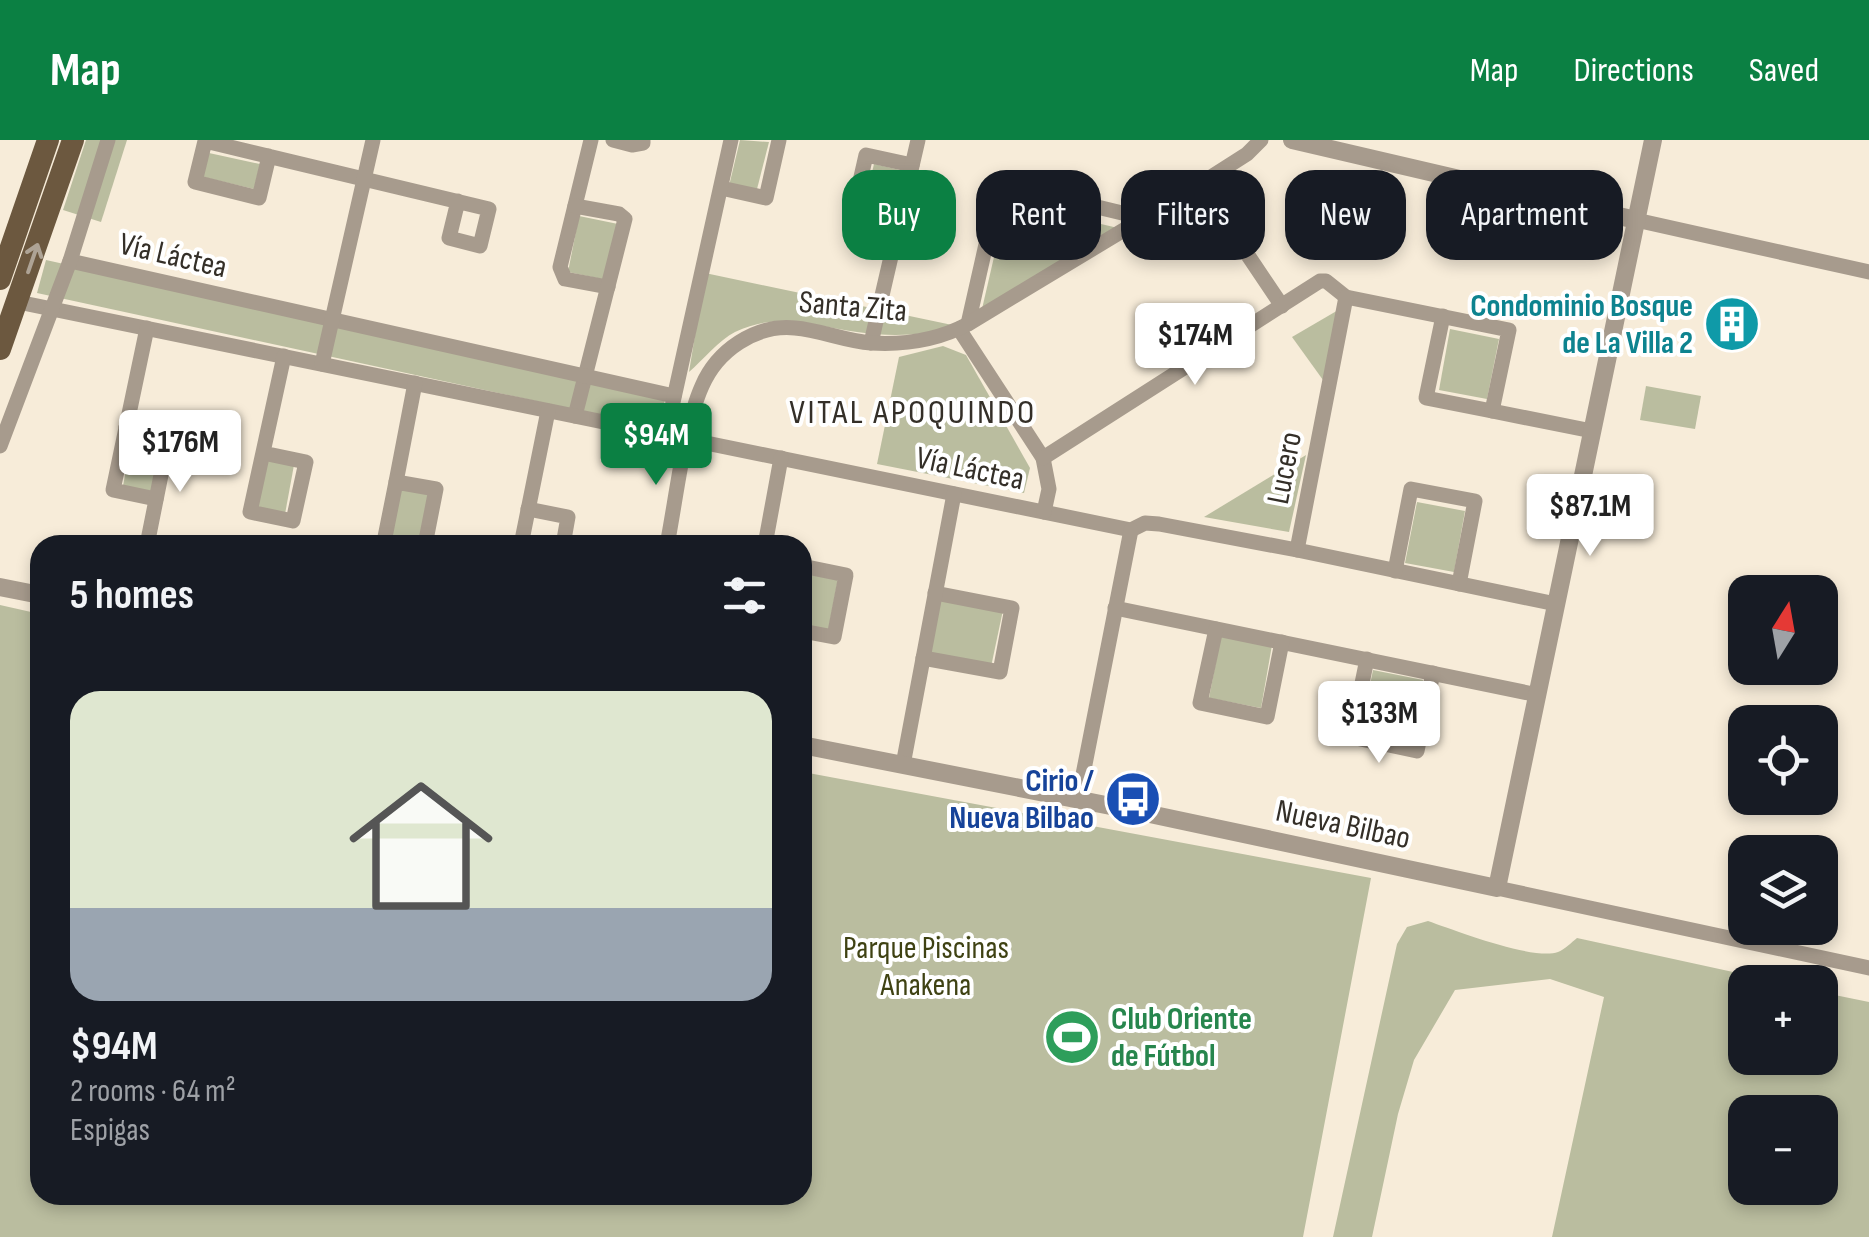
<!DOCTYPE html>
<meta charset="utf-8">
<style>
:root{--surface:#171b24;--page:#242831;--text:#f1f3f6;--muted:#9ea1a6;--line:#363941;--accent:#0b8043}
body{margin:0;font-family:"Sofia Sans Condensed",sans-serif;background:var(--page);color:var(--text);height:100vh;display:flex;flex-direction:column;font-size:38px;white-space:nowrap}
*{box-sizing:border-box;margin:0}
p{font-size:32px;color:var(--muted)}
.icon{flex:none;width:55px;height:55px;fill:none;stroke:currentColor;stroke-width:2;stroke-linecap:round;stroke-linejoin:round}
.map{position:relative;flex:1;overflow:hidden}
.panel{position:absolute;left:30px;top:395px;width:782px;height:670px;display:flex;flex-direction:column;background:var(--surface);border-radius:30px;box-shadow:0 5px 15px #0003}
.panel>*{flex:none}
.banner{position:absolute;left:842px;top:30px;width:875px;height:90px;display:flex;gap:20px}
.needle{width:65px;rotate:11deg}
.buttons{position:absolute;left:1728px;top:435px;display:grid;gap:20px}
.buttons a{display:grid;place-items:center;width:110px;height:110px;border-radius:20px;background:var(--surface);box-shadow:0 5px 15px #0003;font-size:50px}
.price{position:absolute;translate:-50% -85px;padding:0 22px;border-radius:10px;background:#fff;color:#222;font-size:32px;line-height:65px;filter:drop-shadow(0 2px 5px #0008)}
.price::after{content:'';position:absolute;left:50%;top:60px;width:30px;height:22px;margin-left:-15px;background:inherit;clip-path:polygon(0 0,100% 0,50% 100%)}
.price.current{background:var(--accent);color:#fff}
ul{padding:0;list-style:none}
li{display:grid;align-content:center;gap:20px;height:530px;padding:0 40px}
li+li{border-top:2px solid var(--line)}
li span{display:grid;place-items:center;height:310px;border-radius:30px;color:#555}
li>.icon{margin-inline-start:auto}
span .icon{width:180px;height:180px;fill:#fffc;stroke-width:1}
li b{font-size:42px}
h2{display:flex;justify-content:space-between;align-items:center;height:120px;padding:0 40px;font-size:42px}
.tag{padding:0 35px;border-radius:30px;background:var(--surface);box-shadow:0 5px 15px #0003;font-size:35px;line-height:90px}
.tag.current{background:var(--accent);color:#fff}
header{display:flex;align-items:center;gap:60px;box-sizing:border-box;height:140px;padding:0 50px;background:var(--accent);color:#fff}
header strong{font-size:48px}
nav{display:flex;gap:55px;margin-inline-start:auto;font-size:35px}
.map>svg:first-child{display:block}
</style>
<header>
<strong>Map</strong>
<nav><a>Map</a><a>Directions</a><a>Saved</a></nav>
</header>
<div class="map">
<svg width="1869" height="1097" viewBox="0 0 1869 1097">
<rect width="100%" height="100%" fill="#f7ecd9"/>
<!-- green -->
<g fill="#babd9f" fill-rule="evenodd">
<polygon points="86,0 127,0 101,82 63,70"/>
<polygon points="740,0 769,2 756,53 729,46"/>
<polygon points="209,13 260,24 254,49 203,37"/>
<polygon points="874,24 909,32 897,83 862,75"/>
<polygon points="1012,63 1118,88 982,169 1006,65"/>
<polygon points="579,76 618,84 607,140 568,132"/>
<polygon points="46,120 665,258 660,288 37,153"/>
<path d="M 705,133 L 957,186 C 923,196 892,197 857,192 C 813,186 780,171 735,192 C 719,200 703,220 689,232 Z"/>
<polygon points="1340,169 1323,240 1292,197"/>
<polygon points="1450,189 1499,199 1487,259 1439,250"/>
<polygon points="943,206 966,215 1030,328 1024,353 877,324 899,217"/>
<polygon points="1646,246 1701,256 1695,289 1640,280"/>
<polygon points="132,297 160,302 151,351 123,346"/>
<polygon points="1306,315 1289,392 1204,377"/>
<polygon points="266,320 294,325 285,374 257,369"/>
<polygon points="400,349 428,354 419,403 391,398"/>
<polygon points="1417,362 1465,371 1454,432 1405,423"/>
<polygon points="802,432 838,439 828,492 803,487"/>
<polygon points="938,457 1003,470 991,527 926,514"/>
<polygon points="0,465 40,474 40,1055 802,1055 803,632 1371,738 1303,1097 0,1097"/>
<polygon points="1221,495 1272,505 1261,568 1209,558"/>
<polygon points="1373,530 1423,540 1410,606 1360,595"/>
<path d="M 1428,781 C 1454,790 1534,821 1558,812 C 1564,810 1572,802 1577,798 L 1779,842 L 1745,842 L 1745,918 L 1820,918 L 1820,852 L 1869,862 L 1869,1097 L 1552,1097 L 1604,857 L 1550,839 L 1455,850 L 1414,920 L 1398,974 L 1372,1097 L 1333,1097 L 1397,804 L 1407,787 ZM 1745,972 L 1820,972 L 1820,1048 L 1745,1048 Z"/>
</g>
<g fill="none" stroke-linecap="round" stroke-linejoin="round">
<!-- minor -->
<g stroke="#a79b8d" stroke-width="15">
<polyline points="591,0 560,127 565,139 608,147"/>
<polyline points="613,0 632,5 643,3 643,0"/>
<polyline points="269,16 259,58 195,42 205,1 489,69 480,106 449,98 458,61"/>
<polyline points="1200,44 1282,166"/>
<polyline points="721,48 766,58 779,0"/>
<polyline points="575,66 619,74 625,79 575,276"/>
<polyline points="1636,80 1869,132"/>
<polyline points="897,91 851,81 866,15 912,25"/>
<polyline points="70,121 674,256"/>
<polyline points="18,162 1131,390 1145,383 1159,384 1297,410 1556,464"/>
<polyline points="1443,176 1426,258 1492,271"/>
<polyline points="968,184 996,60 1001,50 1014,47 1143,78"/>
<polyline points="147,188 113,350 156,359"/>
<polyline points="959,189 1043,318 1049,349 1044,372"/>
<polyline points="871,203 918,0"/>
<polyline points="322,224 373,0"/>
<polyline points="126,287 169,295 147,405"/>
<polyline points="666,294 731,0"/>
<polyline points="0,306 70,121 108,0"/>
<polyline points="263,313 306,322 293,381 250,372 284,216"/>
<polyline points="1043,318 1320,141 1326,141 1346,157 1509,190 1492,271 1592,291"/>
<polyline points="396,342 415,243"/>
<polyline points="528,369 568,377 563,405"/>
<polyline points="398,405 384,402 396,342 436,349 425,405"/>
<polyline points="521,405 548,271"/>
<path d="M 667,405 C 676,360 684,286 702,246 C 717,211 755,184 795,188 C 820,190 845,201 871,203 C 904,205 938,200 968,184 L 1200,44 L 1247,14 L 1261,0"/>
<polyline points="765,405 781,318"/>
<polyline points="1297,410 1346,157"/>
<polyline points="802,426 846,435 834,497 802,491"/>
<polyline points="1395,431 1411,349 1475,361 1459,444"/>
<polyline points="1115,468 1538,555"/>
<polyline points="1216,489 1200,563 1267,577 1282,502"/>
<polyline points="923,518 1000,532 1012,468 935,453"/>
<polyline points="1367,519 1351,597 1417,611 1433,533"/>
<polyline points="903,625 954,354"/>
<polyline points="1078,660 1131,390"/>
<polyline points="1497,748 1869,828"/>
</g>
<!-- tertiary -->
<g stroke="#a79b8d" stroke-width="18">
<polyline points="1292,0 1636,80"/>
<polyline points="0,447 40,455"/>
<polyline points="802,605 1131,670 1497,748 1653,0"/>
</g>
<!-- primary -->
<g stroke="#6c583f" stroke-width="22">
<polyline points="0,139 48,0"/>
<polyline points="0,209 73,0"/>
</g>
</g>
<!-- one-way arrows -->
<defs><path id="oneway-shaft" d="M-6 0H5M1.5-3L5.5 0L1.5 3" fill="none" stroke-width="1.6" stroke-linecap="round" stroke-linejoin="round" transform="scale(2.5)"/></defs>
<use stroke="#aea395" href="#oneway-shaft" transform="translate(33 118) rotate(-71)"/>
<!-- icons -->
<defs>
<g id="building-disc" transform="scale(2.875)"><circle r="9.5" fill="#0f9aa8" stroke="#fff"/><path d="M-4-6H4V6H1V3H-1V6H-4ZM-2.5-4.3h1.7v1.8h-1.7ZM.8-4.3h1.7v1.8H.8ZM-2.5-1h1.7V.8h-1.7ZM.8-1h1.7V.8H.8Z" fill="#fff"/></g>
<g id="bus-disc" transform="scale(2.875)"><circle r="9.5" fill="#1a4fb4" stroke="#fff"/><path d="M-5-6H5V4H4V6H2V4H-2V6H-4V4H-5ZM-3.5-4V0h7V-4ZM-3.5 1.2v1.5H-2V1.2ZM2 1.2v1.5H3.5V1.2Z" fill="#fff"/></g>
<g id="stadium-disc" transform="scale(2.875)"><circle r="9.5" fill="#2e9e5b" stroke="#fff"/><path d="M0-5a6.5 5 0 1 0 0 10a6.5 5 0 1 0 0-10ZM-3.5-1.8h7v3.6h-7Z" fill="#fff"/></g>
</defs>
<g fill-rule="evenodd">
<use href="#building-disc" x="1732" y="184"/>
<use href="#bus-disc" x="1133" y="659"/>
<use href="#stadium-disc" x="1072" y="897"/>
</g>
<g text-anchor="middle" dominant-baseline="central" stroke-width="8" stroke-linejoin="round" paint-order="stroke">
<!-- street labels -->
<g font-size="32" fill="#342f28" stroke="#fff">
<text transform="translate(173 116) rotate(13)">Vía Láctea</text>
<text transform="translate(853 167) rotate(5)">Santa Zita</text>
<text transform="translate(1285 328) rotate(-79)">Lucero</text>
<text transform="translate(970 329) rotate(12)">Vía Láctea</text>
<text transform="translate(1343 685) rotate(12)">Nueva Bilbao</text>
</g>
<!-- culture labels -->
<g font-size="32" font-weight="bold" fill="#0d838f" stroke="#fff" text-anchor="end">
<text x="1693" y="166">Condominio Bosque<tspan x="1693" dy="37">de La Villa 2</tspan></text>
</g>
<!-- transit labels -->
<g font-size="32" font-weight="bold" fill="#164399" stroke="#fff" text-anchor="end">
<text x="1094" y="641">Cirio /<tspan x="1094" dy="37">Nueva Bilbao</tspan></text>
</g>
<!-- park labels -->
<g font-size="32" fill="#3f4213" stroke="#fff">
<text x="926" y="808">Parque Piscinas<tspan x="926" dy="37">Anakena</tspan></text>
</g>
<!-- leisure labels -->
<g font-size="32" font-weight="bold" fill="#27864d" stroke="#fff" text-anchor="start">
<text x="1111" y="879">Club Oriente<tspan x="1111" dy="37">de Fútbol</tspan></text>
</g>
<!-- neighbourhood labels -->
<g font-size="35" letter-spacing="2.5" fill="#342f28" stroke="#fff">
<text x="913" y="272">VITAL APOQUINDO</text>
</g>
</g>
</svg>
<div class="buttons">
<a><svg class="needle" viewBox="-14 -14 28 28"><path d="M0-13l5 13h-10z" fill="#e53935"/><path d="M0 13l5-13h-10z" fill="#9ea1a6"/></svg></a>
<a><svg class="icon" aria-label="locate" viewBox="0 0 24 24"><circle cx="12" cy="12" r="6"/><path d="M12 2v4M12 18v4M2 12h4M18 12h4"/></svg></a>
<a><svg class="icon" aria-label="layers" viewBox="0 0 24 24"><path d="M12 4l9 5-9 5-9-5zM3 14l9 5 9-5"/></svg></a>
<a>+</a>
<a>−</a>
</div>
<b class="price" style="left:1195px;top:248px">$174M</b>
<b class="price current" style="left:656px;top:348px">$94M</b>
<b class="price" style="left:180px;top:355px">$176M</b>
<b class="price" style="left:1590px;top:419px">$87.1M</b>
<b class="price" style="left:1379px;top:626px">$133M</b>
<div class="banner">
<a class="tag current">Buy</a>
<a class="tag">Rent</a>
<a class="tag">Filters</a>
<a class="tag">New</a>
<a class="tag">Apartment</a>
</div>
<section class="panel">
<h2>5 homes<svg class="icon" aria-label="filters" viewBox="0 0 24 24"><path d="M4 7h16M4 17h16"/><circle cx="9" cy="7" r="2"/><circle cx="15" cy="17" r="2"/></svg></h2>
<ul>
<li><span style="background:linear-gradient(#dfe7d0 70%,#9aa5b1 0)"><svg class="icon" aria-label="home" viewBox="0 0 24 24"><path d="M3 11l9-7 9 7M6 9v11h12V9"/></svg></span><div><b>$94M</b><p>2 rooms · 64 m²</p><p>Espigas</p></div></li>
</ul>
</section>
</div>
